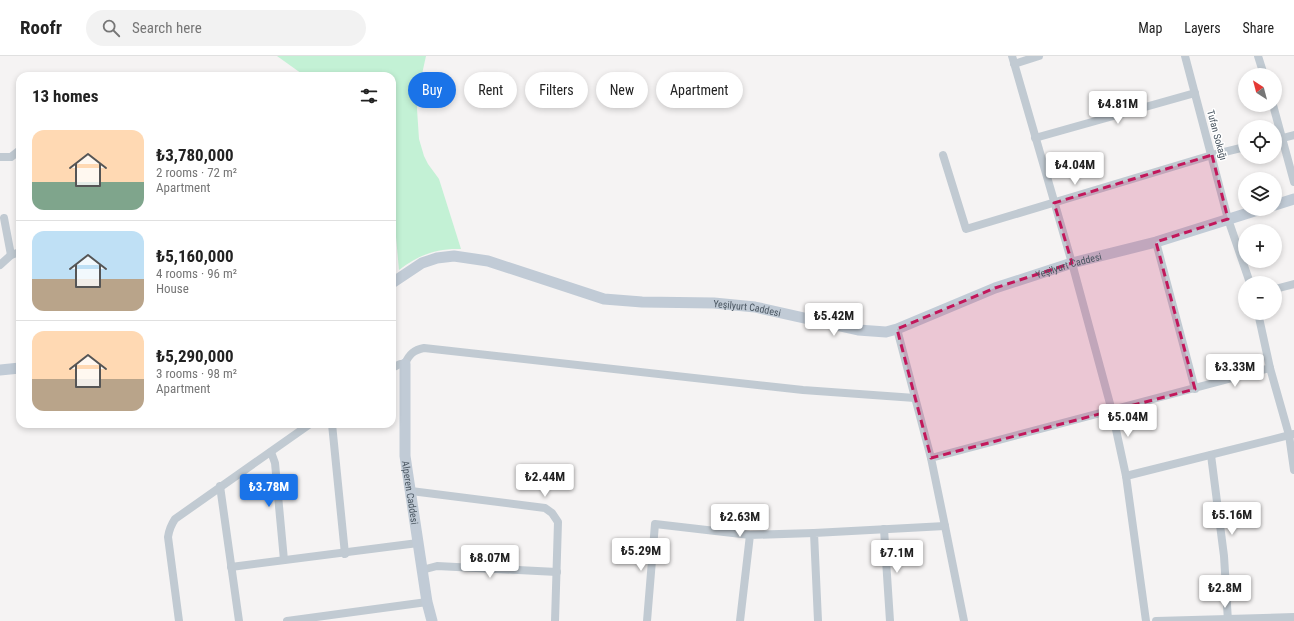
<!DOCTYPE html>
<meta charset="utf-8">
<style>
:root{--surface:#fff;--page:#f2f2f2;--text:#222;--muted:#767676;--line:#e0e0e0;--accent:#1a73e8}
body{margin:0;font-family:"Roboto Condensed",sans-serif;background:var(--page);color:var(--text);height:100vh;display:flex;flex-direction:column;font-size:15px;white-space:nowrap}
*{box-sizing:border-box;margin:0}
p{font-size:13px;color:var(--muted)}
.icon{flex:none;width:22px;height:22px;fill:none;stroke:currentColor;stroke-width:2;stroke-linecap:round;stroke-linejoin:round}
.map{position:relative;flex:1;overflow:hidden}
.panel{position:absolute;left:16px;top:16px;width:380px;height:356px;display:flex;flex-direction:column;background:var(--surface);border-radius:12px;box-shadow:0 2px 6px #0003}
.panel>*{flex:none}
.top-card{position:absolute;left:408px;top:16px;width:380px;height:36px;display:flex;gap:8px}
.needle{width:26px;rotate:324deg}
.controls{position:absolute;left:1238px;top:12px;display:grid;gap:8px}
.controls a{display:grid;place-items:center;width:44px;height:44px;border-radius:50%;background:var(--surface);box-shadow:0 2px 6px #0003;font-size:20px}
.price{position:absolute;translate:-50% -34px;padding:0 9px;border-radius:4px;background:#fff;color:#222;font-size:13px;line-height:26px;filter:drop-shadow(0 1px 2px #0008)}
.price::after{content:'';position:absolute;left:50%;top:24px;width:12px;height:9px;margin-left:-6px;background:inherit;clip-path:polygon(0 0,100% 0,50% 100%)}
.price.on{background:var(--accent);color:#fff}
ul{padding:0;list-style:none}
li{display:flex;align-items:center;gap:12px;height:100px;padding:0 16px}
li+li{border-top:1px solid var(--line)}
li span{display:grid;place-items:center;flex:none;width:112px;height:80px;border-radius:12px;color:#555}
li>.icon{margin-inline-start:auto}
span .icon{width:48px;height:48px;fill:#fffc;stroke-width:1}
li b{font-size:17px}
h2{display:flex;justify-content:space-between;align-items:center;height:48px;padding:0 16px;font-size:17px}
.pill{padding:0 14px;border-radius:18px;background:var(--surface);box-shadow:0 2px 6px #0003;font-size:14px;line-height:36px}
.pill.on{background:var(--accent);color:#fff}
header{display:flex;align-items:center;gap:24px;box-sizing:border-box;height:56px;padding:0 20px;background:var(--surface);border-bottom:1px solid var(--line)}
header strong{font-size:19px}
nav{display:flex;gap:22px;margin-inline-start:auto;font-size:14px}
.search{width:280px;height:36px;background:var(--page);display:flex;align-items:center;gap:10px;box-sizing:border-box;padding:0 14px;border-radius:22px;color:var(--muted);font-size:15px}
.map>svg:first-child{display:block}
</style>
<header>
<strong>Roofr</strong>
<div class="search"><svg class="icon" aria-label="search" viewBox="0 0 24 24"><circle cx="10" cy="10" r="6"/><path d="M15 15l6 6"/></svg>Search here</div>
<nav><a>Map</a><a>Layers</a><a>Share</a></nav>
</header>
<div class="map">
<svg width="1294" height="565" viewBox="0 0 1294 565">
<rect width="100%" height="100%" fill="#f5f3f3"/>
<!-- green -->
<path fill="#c3f1d5" d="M 277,0 L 426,0 L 420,27 L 417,53 L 419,83 L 424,100 L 428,108 L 439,123 L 461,193 C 437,192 418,199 399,214 L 396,181 L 392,159 L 392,20 L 305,20 Z"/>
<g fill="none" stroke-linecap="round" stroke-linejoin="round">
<!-- street -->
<g stroke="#c1cad2" stroke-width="8">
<polyline points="1012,0 1072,207 1112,355 1126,420 1146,565"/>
<polyline points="1185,0 1228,163 1250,227"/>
<polyline points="1258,0 1264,19"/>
<polyline points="1014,8 1039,0"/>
<polyline points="1273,49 1294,126"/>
<polyline points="1035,82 1195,37"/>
<polyline points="1275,84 1294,79"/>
<polyline points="943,99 966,173 1212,99 1245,91"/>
<polyline points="0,101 11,101 20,94"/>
<polyline points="4,162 11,199"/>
<polyline points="1156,186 1195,333"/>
<polyline points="0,209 11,199 20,196"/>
<polyline points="1275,233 1294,228"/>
<polyline points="1258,257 1270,312 1289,379 1294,414"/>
<polyline points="897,273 931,402"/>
<path d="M 392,312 L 400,308 L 405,308 C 409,298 414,294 424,292 L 803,334 L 915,342"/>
<polyline points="332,368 345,498"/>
<polyline points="271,396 275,407 284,504"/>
<polyline points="1211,399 1224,500 1228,565"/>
<polyline points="1126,420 1294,378"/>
<polyline points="220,430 239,565"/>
<polyline points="411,435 545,452 552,457 558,466 555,565"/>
<polyline points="945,470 964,565"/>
<polyline points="884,473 890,565"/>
<polyline points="231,511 418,487"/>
<polyline points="422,514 437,510 557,516"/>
<path d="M 179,565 L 168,481 C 169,474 171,469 175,463 L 310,368"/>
<polyline points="287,565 427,546"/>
<polyline points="647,565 655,468 750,479"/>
<polyline points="740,565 750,479 814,477"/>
<polyline points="818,565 814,477 945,470 931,402 1270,312"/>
<polyline points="1156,565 1294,561"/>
</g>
<!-- secondary -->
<g stroke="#c1cbd6" stroke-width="11">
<polyline points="1275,149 1294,143"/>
<path id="s1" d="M 392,227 L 422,207 L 437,202 L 454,200 L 488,205 L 604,243 L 642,246 L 714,247 L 755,251 L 858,274 L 886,276 L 897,273 L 995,232 L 1072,207 L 1156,186 L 1261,153"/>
<path id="s2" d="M 405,308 L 405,400 L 427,546 L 432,565"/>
<polyline points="0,314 20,312"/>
</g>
</g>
<!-- marked area -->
<path fill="#c2185b" fill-opacity="0.2" stroke="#c2185b" stroke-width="3" stroke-dasharray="8 5" stroke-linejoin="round" d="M 1212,99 L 1228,163 L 1156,186 L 1195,333 L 931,402 L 897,273 L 995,232 L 1072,207 L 1054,147 Z"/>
<g text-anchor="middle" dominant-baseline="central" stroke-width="3" stroke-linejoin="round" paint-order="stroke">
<!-- street labels -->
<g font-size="10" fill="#4a5661" stroke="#fff">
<text transform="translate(1217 79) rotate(75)">Tufan Sokağı</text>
<text stroke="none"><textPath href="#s1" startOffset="705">Yeşilyurt Caddesi</textPath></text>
<text stroke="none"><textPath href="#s1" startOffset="369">Yeşilyurt Caddesi</textPath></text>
<text stroke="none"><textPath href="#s2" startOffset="129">Alperen Caddesi</textPath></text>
</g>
</g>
</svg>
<div class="controls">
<a><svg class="needle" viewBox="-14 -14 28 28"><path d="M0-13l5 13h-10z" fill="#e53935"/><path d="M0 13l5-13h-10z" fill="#767676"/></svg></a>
<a><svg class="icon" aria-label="locate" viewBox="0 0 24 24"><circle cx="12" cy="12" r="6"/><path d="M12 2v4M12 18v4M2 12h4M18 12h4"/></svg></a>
<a><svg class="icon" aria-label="layers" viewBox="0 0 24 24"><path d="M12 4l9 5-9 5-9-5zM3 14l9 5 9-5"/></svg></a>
<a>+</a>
<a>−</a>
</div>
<b class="price" style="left:1118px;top:69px">₺4.81M</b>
<b class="price" style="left:1075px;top:130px">₺4.04M</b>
<b class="price" style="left:834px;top:281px">₺5.42M</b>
<b class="price" style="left:1235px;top:332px">₺3.33M</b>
<b class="price" style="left:1128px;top:382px">₺5.04M</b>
<b class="price" style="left:545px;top:442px">₺2.44M</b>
<b class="price on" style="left:269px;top:452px">₺3.78M</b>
<b class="price" style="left:1232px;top:480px">₺5.16M</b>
<b class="price" style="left:740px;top:482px">₺2.63M</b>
<b class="price" style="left:641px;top:516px">₺5.29M</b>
<b class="price" style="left:897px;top:518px">₺7.1M</b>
<b class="price" style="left:490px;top:523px">₺8.07M</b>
<b class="price" style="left:1225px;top:553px">₺2.8M</b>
<div class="top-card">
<a class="pill on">Buy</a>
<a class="pill">Rent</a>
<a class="pill">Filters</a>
<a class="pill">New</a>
<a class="pill">Apartment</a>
</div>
<section class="panel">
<h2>13 homes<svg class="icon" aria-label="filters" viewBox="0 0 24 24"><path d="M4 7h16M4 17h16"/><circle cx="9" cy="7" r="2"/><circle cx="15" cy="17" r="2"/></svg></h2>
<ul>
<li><span style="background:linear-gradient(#ffd9b3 65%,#7fa58c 0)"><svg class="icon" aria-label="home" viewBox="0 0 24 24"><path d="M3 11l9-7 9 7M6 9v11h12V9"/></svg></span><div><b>₺3,780,000</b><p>2 rooms · 72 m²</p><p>Apartment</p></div></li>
<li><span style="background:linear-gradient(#bfe0f5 60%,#b9a48a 0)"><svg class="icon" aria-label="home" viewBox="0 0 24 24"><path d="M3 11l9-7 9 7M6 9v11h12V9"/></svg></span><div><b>₺5,160,000</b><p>4 rooms · 96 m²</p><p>House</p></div></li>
<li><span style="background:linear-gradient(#ffd9b3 60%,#b9a48a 0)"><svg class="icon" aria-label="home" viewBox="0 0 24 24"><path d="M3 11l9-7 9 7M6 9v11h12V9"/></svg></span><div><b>₺5,290,000</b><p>3 rooms · 98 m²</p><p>Apartment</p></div></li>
</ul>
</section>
</div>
